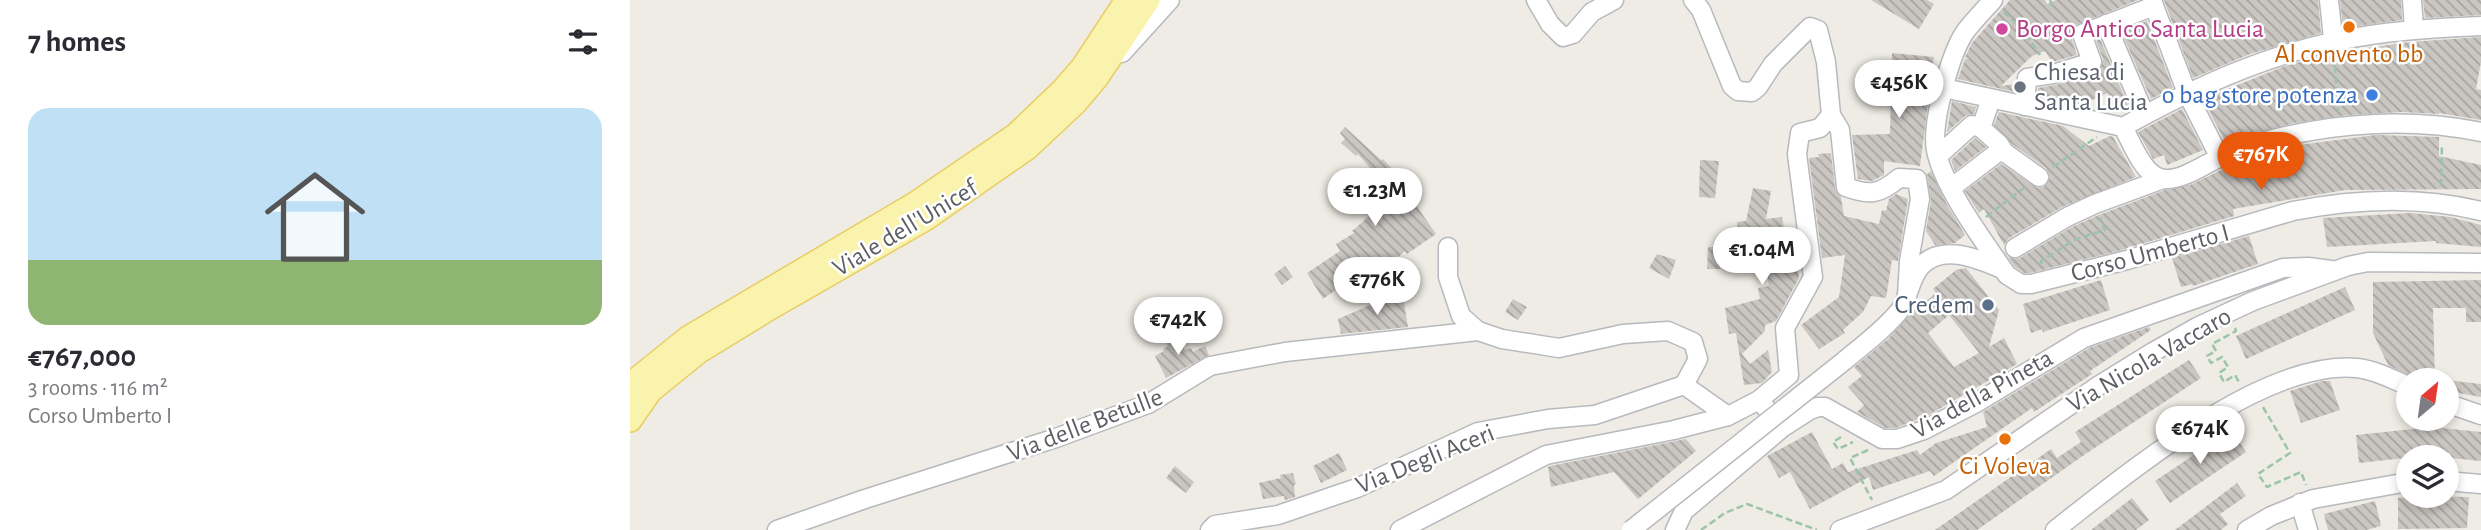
<!DOCTYPE html>
<meta charset="utf-8">
<style>
:root{--surface:#fff;--page:#f2f2f3;--text:#2b2b33;--muted:#7c7c81;--accent:#ea580c}
body{margin:0;font-family:"Alegreya Sans",sans-serif;background:var(--page);color:var(--text);height:100vh;display:flex;flex-direction:column;font-size:26px;white-space:nowrap}
*{box-sizing:border-box;margin:0}
p{font-size:23px;color:var(--muted)}
.icon{flex:none;width:38px;height:38px;fill:none;stroke:currentColor;stroke-width:2;stroke-linecap:round;stroke-linejoin:round}
.map{position:relative;flex:1;overflow:hidden}
.side{display:flex;flex-direction:column;background:var(--surface);width:630px}
.side>*{flex:none}
.needle{width:46px;rotate:29deg}
.buttons{position:absolute;left:1766px;top:368px;display:grid;gap:14px}
.buttons a{display:grid;place-items:center;width:63px;height:63px;border-radius:50%;background:var(--surface);box-shadow:0 4px 10px #0003;font-size:35px}
.price{position:absolute;translate:-50% -60px;padding:0 16px;border-radius:24px;background:#fff;color:#222;font-size:23px;line-height:46px;filter:drop-shadow(0 2px 4px #0008)}
.price::after{content:'';position:absolute;left:50%;top:42px;width:21px;height:16px;margin-left:-10px;background:inherit;clip-path:polygon(0 0,100% 0,50% 100%)}
.price.current{background:var(--accent);color:#fff}
ul{padding:0;list-style:none}
li{display:grid;align-content:center;gap:14px;height:371px;padding:0 28px}
li span{display:grid;place-items:center;height:217px;border-radius:21px;color:#555}
li>.icon{margin-inline-start:auto}
span .icon{width:126px;height:126px;fill:#fffc;stroke-width:1}
li b{font-size:30px}
h2{display:flex;justify-content:space-between;align-items:center;height:84px;padding:0 28px;font-size:30px}
main{display:flex;flex:1;min-height:0}
.map>svg:first-child{display:block}
</style>
<main>
<section class="side">
<h2>7 homes<svg class="icon" aria-label="filters" viewBox="0 0 24 24"><path d="M4 7h16M4 17h16"/><circle cx="9" cy="7" r="2"/><circle cx="15" cy="17" r="2"/></svg></h2>
<ul>
<li><span style="background:linear-gradient(#bfe0f5 70%,#8fb573 0)"><svg class="icon" aria-label="home" viewBox="0 0 24 24"><path d="M3 11l9-7 9 7M6 9v11h12V9"/></svg></span><div><b>€767,000</b><p>3 rooms · 116 m²</p><p>Corso Umberto I</p></div></li>
</ul>
</section>
<div class="map">
<svg width="1851" height="530" viewBox="0 0 1851 530">
<defs>
<pattern id="building-back-hatch" width="6" height="6" patternUnits="userSpaceOnUse" patternTransform="scale(1.75)"><rect width="6" height="6" fill="#cac6c2"/><path d="M-1 5l2 2M0 0l6 6M5-1l2 2" fill="none" stroke="#a7a4a1"/></pattern>
</defs>
<rect width="100%" height="100%" fill="#eeece4"/>
<!-- building -->
<g fill="url(#building-back-hatch)" fill-rule="evenodd">
<polygon points="1241,0 1297,0 1304,4 1289,29"/>
<polygon points="1380,0 1415,0 1417,4 1426,0 1508,0 1444,26 1441,37 1447,55 1422,62 1415,51 1402,56 1371,86 1385,84 1385,92 1328,79 1335,59 1339,59 1335,57 1342,43"/>
<polygon points="1534,0 1688,0 1691,33 1620,54 1563,78"/>
<polygon points="1710,0 1771,0 1772,20 1713,28"/>
<polygon points="1793,0 1851,0 1851,15 1795,18"/>
<polygon points="1517,21 1543,88 1521,99 1491,31"/>
<polygon points="1851,37 1851,62 1846,89 1851,90 1851,120 1809,113 1809,114 1772,112 1718,115 1664,123 1595,142 1573,99 1655,66 1695,55 1706,59 1711,57 1715,51 1780,42"/>
<polygon points="1470,39 1498,105 1482,109 1478,93 1455,103 1442,104 1407,97 1408,88 1426,85 1470,70 1473,59 1466,41"/>
<polygon points="1262,53 1304,57 1290,166 1254,161 1254,175 1242,181 1228,179 1222,135 1260,134"/>
<polygon points="1322,101 1346,107 1344,114 1335,116 1317,132"/>
<polygon points="1552,109 1573,150 1537,165 1534,155 1523,159 1508,132"/>
<polygon points="1369,112 1433,126 1459,146 1480,136 1483,137 1506,177 1432,207 1379,238 1374,245 1354,209 1349,213 1335,191 1371,164 1407,188 1414,187 1420,177 1416,168 1382,144 1364,125"/>
<polygon points="715,127 751,160 753,159 773,181 771,183 806,234 777,254 775,251 750,274 741,265 693,299 677,273 710,251 706,244 724,233 722,231 751,206 740,189 746,184 742,179 746,175 728,154 726,156 711,143 715,139 710,133"/>
<polygon points="1746,135 1809,137 1809,156 1851,165 1851,189 1715,190 1603,209 1604,216 1488,251 1400,273 1394,273 1385,267 1378,257 1384,259 1390,258 1442,227 1469,215 1535,190 1560,185 1602,165 1668,145"/>
<polygon points="1345,138 1356,147 1325,171 1321,160"/>
<polygon points="1201,153 1205,188 1211,197 1214,216 1249,224 1252,210 1256,211 1259,199 1266,194 1278,199 1268,261 1262,260 1256,298 1241,296 1233,312 1213,330 1215,333 1189,349 1171,325 1209,297 1215,255 1192,258 1179,158 1189,157 1188,154"/>
<polygon points="1070,160 1089,161 1085,198 1069,197"/>
<polygon points="1301,171 1316,203 1335,235 1325,243 1305,245 1296,231 1301,201 1297,174"/>
<polygon points="1123,188 1141,191 1136,219 1152,217 1154,229 1148,230 1152,261 1166,259 1169,278 1146,321 1135,325 1135,331 1112,354 1120,364 1138,350 1142,372 1132,383 1114,385 1106,333 1099,334 1095,308 1130,299 1128,288 1139,286 1133,242 1110,245 1107,222 1116,221"/>
<polygon points="1780,213 1820,217 1851,225 1851,247 1806,243 1806,241 1697,247 1693,218"/>
<polygon points="1619,236 1628,264 1563,286 1562,284 1551,287 1542,258"/>
<polygon points="1078,247 1102,247 1101,265 1090,264 1090,269 1077,269"/>
<polygon points="1027,254 1046,260 1039,279 1019,268"/>
<polygon points="655,266 663,277 652,285 644,274"/>
<path d="M 1336,268 L 1369,310 L 1359,347 L 1374,338 L 1387,364 L 1297,416 L 1265,428 L 1255,428 L 1227,412 L 1234,405 L 1218,387 L 1232,376 L 1224,367 L 1258,339 L 1282,312 L 1306,293 L 1303,289 L 1326,270 ZM 1319,315 L 1349,353 L 1324,367 L 1298,333 Z"/>
<polygon points="1471,280 1480,310 1413,332 1412,329 1401,333 1393,304"/>
<polygon points="1851,280 1851,322 1836,322 1836,308 1803,308 1805,380 1789,380 1758,365 1743,333 1743,282"/>
<polygon points="1715,287 1725,310 1616,359 1606,336"/>
<polygon points="772,291 778,327 711,334 708,319 747,302 761,300 761,296"/>
<polygon points="883,299 897,307 888,320 875,312"/>
<polygon points="1519,327 1521,330 1460,371 1462,374 1404,412 1402,408 1304,476 1300,471 1243,490 1239,477 1180,509 1160,472 1149,478 1137,456 1182,432 1202,469 1213,463 1218,472 1287,450 1290,455 1306,443 1357,427 1353,412 1459,348"/>
<polygon points="546,334 555,350 561,348 563,352 575,346 579,355 536,378 525,356 534,351 533,349 538,346 535,340"/>
<polygon points="1559,360 1571,378 1457,453 1347,530 1305,530 1421,449 1427,458 1451,442 1445,432"/>
<polygon points="1816,380 1851,384 1851,397 1816,391"/>
<polygon points="1692,381 1700,381 1710,410 1671,423 1660,391"/>
<polygon points="1802,427 1851,432 1851,461 1820,458 1820,453 1729,463 1726,435"/>
<polygon points="1601,430 1616,452 1540,503 1525,481"/>
<polygon points="1056,439 1066,451 1008,499 984,472 921,487 918,467 920,466"/>
<polygon points="709,453 717,470 691,483 683,466"/>
<polygon points="545,466 564,482 556,493 536,478"/>
<polygon points="663,473 666,484 664,485 665,497 655,500 654,496 633,499 629,483 651,478 650,475"/>
<polygon points="1607,483 1616,496 1590,514 1598,524 1591,530 1545,530"/>
<polygon points="1789,496 1839,497 1837,528 1768,529 1768,498"/>
<polygon points="1502,498 1519,520 1506,530 1461,530"/>
<polygon points="1745,501 1751,526 1736,530 1698,530 1694,514"/>
</g>
<g fill="none" stroke-linecap="round" stroke-linejoin="round">
<!-- minor casing -->
<g stroke="#b7b9be" stroke-width="21">
<g id="minor">
<polyline points="906,0 920,24 933,37 943,34 962,12 984,0"/>
<path d="M 1063,0 L 1071,10 L 1102,86 L 1108,91 L 1122,92 L 1128,87 L 1143,64 L 1180,27 L 1188,30 L 1196,62 L 1201,115 L 1210,130 L 1216,187 C 1240,196 1250,194 1269,178 L 1287,179 L 1290,199 L 1279,261 L 1277,296"/>
<path d="M 1363,0 C 1354,10 1343,21 1335,32 C 1320,54 1301,124 1306,150 C 1313,187 1355,243 1377,275 L 1391,284 L 1401,284 L 1497,260 L 1663,211 C 1724,199 1790,196 1851,211"/>
<polyline points="1699,0 1704,48"/>
<polyline points="1782,0 1784,29"/>
<polyline points="1524,6 1557,93 1590,158"/>
<polyline points="1476,24 1515,115"/>
<polyline points="492,53 540,0"/>
<path d="M 1314,88 L 1493,127 C 1559,90 1632,56 1707,41 C 1754,31 1803,28 1851,26"/>
<polyline points="1361,99 1351,128 1369,144 1374,152 1409,177"/>
<polyline points="1395,106 1397,78 1423,74 1462,62 1452,34 1524,6 1522,0"/>
<path d="M 1493,127 C 1502,143 1514,178 1535,179 C 1553,180 1573,165 1589,158 C 1605,151 1623,144 1640,140 C 1708,122 1782,118 1851,132"/>
<polyline points="1308,156 1342,125 1351,128"/>
<polyline points="1321,188 1372,149"/>
<polyline points="818,247 818,277 831,316 848,331 872,339 929,348 993,334 1038,331 1063,342 1068,359 1054,385"/>
<polyline points="1385,248 1437,217 1465,204 1533,179"/>
<path d="M 1214,361 C 1233,345 1255,329 1270,310 C 1279,297 1280,278 1291,266 C 1312,243 1349,259 1372,269"/>
<polyline points="1054,385 1098,416 1129,400"/>
<polyline points="1816,403 1851,415"/>
<polyline points="1152,427 1129,400 1159,375 1155,328 1183,277 1167,154 1170,133 1190,128 1201,115"/>
<polyline points="1816,481 1851,484"/>
<polyline points="1670,503 1678,530"/>
<polyline points="147,530 235,499 426,438 518,404 580,366 655,352 848,331"/>
<polyline points="580,530 585,525 648,515 727,488 848,432 918,419 965,415 1054,385"/>
<polyline points="770,530 916,455 1044,430 1098,416"/>
<polyline points="1045,530 1054,511 1152,428 1180,410 1188,407 1195,407 1252,439 1267,439 1294,430 1346,403 1454,338 1653,268 1678,267 1701,270"/>
<polyline points="1210,530 1316,490 1468,386 1523,352 1567,327 1623,301 1718,266 1738,262 1851,263"/>
<path d="M 1425,530 C 1497,474 1634,359 1727,368 C 1745,370 1762,379 1778,386"/>
<polyline points="1617,530 1641,516 1683,499 1778,482"/>
</g>
</g>
<!-- major casing -->
<g stroke="#e9cd62" stroke-width="26">
<g id="major">
<polyline points="0,389 6,380 58,338 285,204 386,135 432,91 453,67 497,0"/>
<polyline points="0,420 20,391 68,352 138,309 295,219 397,148 445,103 467,77 518,0"/>
</g>
</g>
<!-- path -->
<g stroke="#9cc4ab" stroke-width="2.5" stroke-dasharray="7 3.5" stroke-linecap="butt">
<polyline points="1420,0 1423,7"/>
<polyline points="1374,12 1393,30 1410,55"/>
<polyline points="1705,66 1708,111"/>
<polyline points="1423,167 1467,137"/>
<polyline points="1811,186 1812,144"/>
<polyline points="1356,217 1395,187"/>
<polyline points="1412,264 1411,261 1446,239 1475,230 1470,218"/>
<polyline points="1605,328 1606,331 1582,344 1586,351 1577,356 1581,363 1592,357 1598,367 1589,373 1594,382 1605,375 1610,384"/>
<polyline points="1633,407 1660,453 1628,474 1637,487 1671,472 1676,485"/>
<polyline points="1211,437 1203,442 1208,449 1223,442"/>
<polyline points="1238,450 1220,458 1242,500"/>
<polyline points="1071,530 1095,513 1117,504 1187,530"/>
</g>
<!-- minor -->
<use href="#minor" stroke="#fff" stroke-width="18"/>
<!-- major -->
<use href="#major" stroke="#faf3ad" stroke-width="23"/>
<!-- minor-bridge casing -->
<g stroke="#b7b9be" stroke-width="21" stroke-linecap="butt">
<polyline id="minor-bridge" points="1001,530 1214,361"/>
</g>
<!-- minor-bridge -->
<use href="#minor-bridge" stroke="#fff" stroke-width="18"/>
</g>
<!-- markers -->
<g fill="#e8710a" stroke="#fff" stroke-width="2.5">
<circle cx="1719" cy="27" r="7"/>
<circle cx="1375" cy="439" r="7"/>
</g>
<circle fill="#d1479c" stroke="#fff" stroke-width="2.5" cx="1372" cy="29" r="7"/>
<circle fill="#6b7280" stroke="#fff" stroke-width="2.5" cx="1390" cy="87" r="7"/>
<circle fill="#3f7fe0" stroke="#fff" stroke-width="2.5" cx="1742" cy="95" r="7"/>
<circle fill="#5c6f8a" stroke="#fff" stroke-width="2.5" cx="1358" cy="305" r="7"/>
<g text-anchor="middle" dominant-baseline="central" stroke-width="5" stroke-linejoin="round" paint-order="stroke">
<!-- hotel labels -->
<g font-size="26" fill="#b23c85" stroke="#fff" text-anchor="start">
<text x="1386" y="29">Borgo Antico Santa Lucia</text>
</g>
<!-- food labels -->
<g font-size="26" fill="#c56008" stroke="#fff">
<text x="1719" y="54">Al convento bb</text>
<text x="1375" y="466">Ci Voleva</text>
</g>
<!-- worship labels -->
<g font-size="26" fill="#5b616d" stroke="#fff" text-anchor="start">
<text x="1404" y="72">Chiesa di<tspan x="1404" dy="30">Santa Lucia</tspan></text>
</g>
<!-- shop labels -->
<g font-size="26" fill="#366cbe" stroke="#fff" text-anchor="end">
<text x="1728" y="95">o bag store potenza</text>
</g>
<!-- street labels -->
<g font-size="26" fill="#5c5f64" stroke="#fff">
<text transform="translate(275 228) rotate(-31)">Viale dell'Unicef</text>
<text transform="translate(1520 253) rotate(-15)">Corso Umberto I</text>
<text transform="translate(1519 360) rotate(-30)">Via Nicola Vaccaro</text>
<text transform="translate(1352 394) rotate(-29)">Via della Pineta</text>
<text transform="translate(455 425) rotate(-21)">Via delle Betulle</text>
<text transform="translate(795 459) rotate(-22)">Via Degli Aceri</text>
</g>
<!-- service labels -->
<g font-size="26" fill="#4e5e75" stroke="#fff" text-anchor="end">
<text x="1344" y="305">Credem</text>
</g>
</g>
</svg>
<div class="buttons">
<a><svg class="needle" viewBox="-14 -14 28 28"><path d="M0-13l5 13h-10z" fill="#e53935"/><path d="M0 13l5-13h-10z" fill="#7c7c81"/></svg></a>
<a><svg class="icon" aria-label="layers" viewBox="0 0 24 24"><path d="M12 4l9 5-9 5-9-5zM3 14l9 5 9-5"/></svg></a>
</div>
<b class="price" style="left:1269px;top:120px">€456K</b>
<b class="price current" style="left:1631px;top:192px">€767K</b>
<b class="price" style="left:745px;top:228px">€1.23M</b>
<b class="price" style="left:1132px;top:287px">€1.04M</b>
<b class="price" style="left:747px;top:317px">€776K</b>
<b class="price" style="left:548px;top:357px">€742K</b>
<b class="price" style="left:1570px;top:466px">€674K</b>
</div>
</main>
